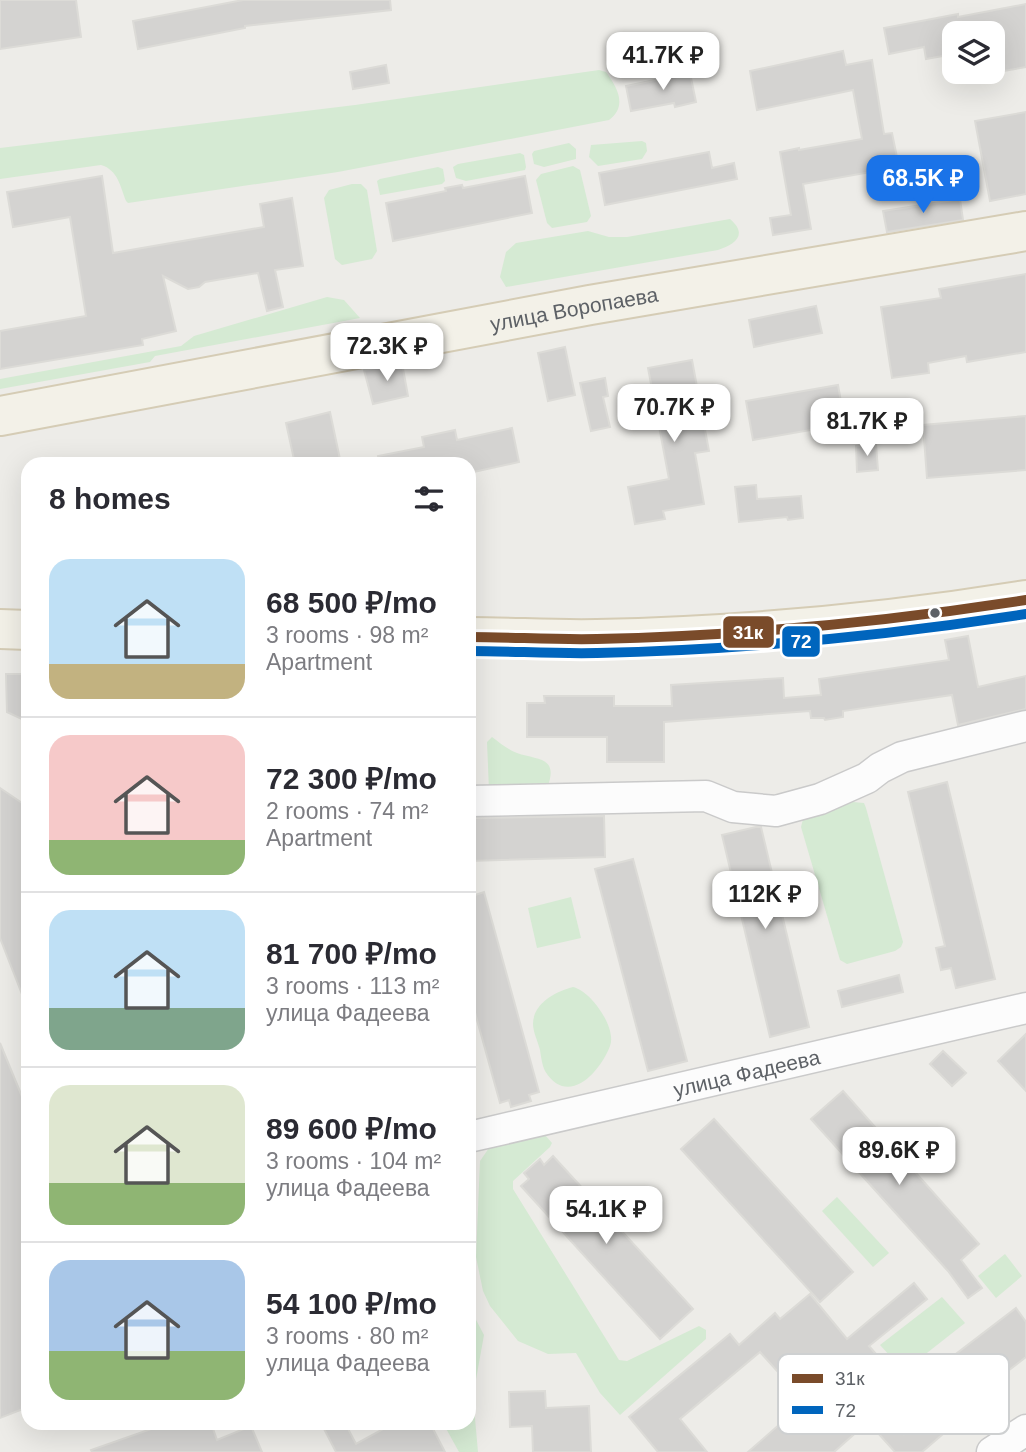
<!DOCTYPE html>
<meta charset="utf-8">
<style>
:root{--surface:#fff;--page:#f2f2f3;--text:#2b2b33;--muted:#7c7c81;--line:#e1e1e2;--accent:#1a73e8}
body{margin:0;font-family:Arial,sans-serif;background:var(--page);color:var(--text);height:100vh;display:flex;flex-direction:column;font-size:26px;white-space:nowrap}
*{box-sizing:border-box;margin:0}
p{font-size:23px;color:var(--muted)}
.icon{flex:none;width:38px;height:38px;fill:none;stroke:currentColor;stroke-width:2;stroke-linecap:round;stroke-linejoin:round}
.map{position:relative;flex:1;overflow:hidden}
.details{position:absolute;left:21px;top:457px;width:455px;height:973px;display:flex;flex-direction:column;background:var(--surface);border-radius:21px;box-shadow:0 7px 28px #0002}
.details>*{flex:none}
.fabs{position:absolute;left:942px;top:21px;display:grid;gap:14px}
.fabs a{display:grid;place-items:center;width:63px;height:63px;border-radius:14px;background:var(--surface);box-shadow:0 7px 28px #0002;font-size:35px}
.price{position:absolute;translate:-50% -60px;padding:0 16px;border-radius:14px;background:#fff;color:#222;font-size:23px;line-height:46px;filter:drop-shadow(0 2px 4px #0008)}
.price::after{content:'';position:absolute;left:50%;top:42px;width:21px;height:16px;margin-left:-10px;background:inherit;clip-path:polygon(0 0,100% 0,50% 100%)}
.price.current{background:var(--accent);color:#fff}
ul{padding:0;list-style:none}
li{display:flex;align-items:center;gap:21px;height:175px;padding:0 28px}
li+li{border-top:2px solid var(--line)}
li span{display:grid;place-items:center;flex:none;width:196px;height:140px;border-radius:21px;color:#555}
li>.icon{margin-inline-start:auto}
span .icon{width:84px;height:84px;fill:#fffc;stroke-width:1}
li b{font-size:30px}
h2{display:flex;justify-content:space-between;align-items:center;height:84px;padding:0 28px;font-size:30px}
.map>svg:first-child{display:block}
</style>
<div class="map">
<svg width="1026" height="1452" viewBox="0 0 1026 1452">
<rect width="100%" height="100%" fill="#edece8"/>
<!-- green -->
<g fill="#d5ead3">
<path d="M 599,70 L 606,72 C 617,87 628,106 609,120 L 338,172 L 128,203 L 126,201 C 120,186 118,170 101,165 L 0,179 L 0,148 L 355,105 Z"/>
<polygon points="642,141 646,143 647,151 642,159 598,166 589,157 591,145"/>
<polygon points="569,143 576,149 576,159 544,167 534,164 532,154 534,151"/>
<polygon points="520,153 524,155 526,167 525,170 466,181 456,178 453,167 458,164"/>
<polygon points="573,166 580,170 591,216 587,222 552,228 547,223 536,180 541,174"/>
<polygon points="438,167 443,169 445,181 442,184 380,195 377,181 380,179"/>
<polygon points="352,184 361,184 367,190 377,251 372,259 342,265 335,259 324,198 329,190"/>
<path d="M 730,219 C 749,235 734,245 718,250 L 506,287 L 500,277 L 506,252 L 516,243 L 588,231 L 609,237 L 627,237 Z"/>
<polygon points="327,297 344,300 360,318 155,356 150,362 0,389 0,379 181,346 194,336"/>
<path d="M 492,737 C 500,743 507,749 517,753 C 536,760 560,756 547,788 L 489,790 L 487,742 Z"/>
<polygon points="853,802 864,803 866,808 903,942 901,947 895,951 847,964 840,960 801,827 803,819 810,814"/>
<polygon points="571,897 581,938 537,948 528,908"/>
<path d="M 573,987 C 591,991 617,1028 610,1046 C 600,1072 568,1108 545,1071 C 542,1065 541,1056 540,1050 C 538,1042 533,1032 533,1024 C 533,1003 557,991 573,987 Z"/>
<polygon points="545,1135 552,1143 550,1147 513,1181 513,1189 619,1360 627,1361 699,1326 706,1330 706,1339 620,1415 600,1393 576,1353 548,1354 518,1341 490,1306 483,1291 476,1257 480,1161 489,1148"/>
<polygon points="837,1197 889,1253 873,1267 822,1211"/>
<polygon points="1005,1254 1022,1276 996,1298 978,1276"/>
<polygon points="942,1297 965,1323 904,1371 880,1345"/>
<polygon points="469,1312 474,1316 484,1335 473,1396 478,1452 459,1452 443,1423 469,1423"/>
</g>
<!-- building -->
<g fill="#d4d3d1" stroke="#dcdbd7" stroke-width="2">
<polygon points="0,0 76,0 81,37 0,49"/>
<polygon points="243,0 390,0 391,10 245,26 245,28 138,49 133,21"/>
<polygon points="1026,4 1026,67 992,73 992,33 954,33 954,54 926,59 924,47 889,54 884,28 958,14 958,17"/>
<polygon points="843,51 846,65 872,60 884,134 892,133 899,167 803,184 811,229 773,235 770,218 791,215 780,152 799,148 799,150 862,139 853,90 757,110 750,71"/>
<polygon points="386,65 389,83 353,89 350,72"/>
<polygon points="689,68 696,102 675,107 674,103 631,111 626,86 669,77 668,73"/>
<polygon points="1026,112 1026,194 990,201 975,121"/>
<polygon points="709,152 712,168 734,163 737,179 605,205 599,173"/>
<polygon points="102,176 113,253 264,227 260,204 292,198 303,266 275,270 283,307 267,311 258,273 205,282 199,287 188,289 163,276 176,331 142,339 143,345 0,369 0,331 86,316 70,217 13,227 7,192"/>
<polygon points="525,176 532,213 393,241 386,203 446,191 445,188 462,185 463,188"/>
<polygon points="960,199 963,220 887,232 883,211"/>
<polygon points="1026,274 1026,352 967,362 966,356 928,363 929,373 892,378 881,307 941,298 939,289"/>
<polygon points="816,306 822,333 754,347 749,320"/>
<polygon points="565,347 575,395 548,401 538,353"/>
<polygon points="692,360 709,451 695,453 704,504 663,511 665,519 635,524 628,487 669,479 648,368"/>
<polygon points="402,363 408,396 373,404 364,370"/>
<polygon points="605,378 608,396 603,397 610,427 591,431 580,383"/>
<polygon points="838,385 845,424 753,440 746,401"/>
<polygon points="330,412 341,464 295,464 286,423"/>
<polygon points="1026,416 1026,470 927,478 923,425"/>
<polygon points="512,428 519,462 469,473 469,464 379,464 378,456 424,447 422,437 455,430 457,440"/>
<polygon points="876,444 878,470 857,472 856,446"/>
<polygon points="756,485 757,499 801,496 803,518 788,520 787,517 739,522 735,487"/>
<polygon points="968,636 978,687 1026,676 1026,709 958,725 952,695 843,711 843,717 825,720 824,718 811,718 810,711 664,722 664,762 607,762 607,737 527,737 527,703 545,703 544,696 614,696 614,706 672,706 671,685 783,678 784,698 821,695 819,679 949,660 945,640"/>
<polygon points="6,674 28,674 28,722 7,712"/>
<polygon points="947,782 995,979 956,988 951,968 941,970 936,948 945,946 908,792"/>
<polygon points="0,788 28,807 27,1007 0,938"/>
<polygon points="604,816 605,857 469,861 469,818"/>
<polygon points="756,827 761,827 809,1027 770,1037 722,835"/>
<polygon points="633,859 687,1061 648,1071 595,869"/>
<polygon points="484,892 539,1092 529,1095 531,1101 511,1107 509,1100 500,1103 469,991 469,897"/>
<polygon points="899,975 903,992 842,1007 838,991"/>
<polygon points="1026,1034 1026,1091 998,1061"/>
<polygon points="0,1043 28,1111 28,1407 0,1418"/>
<polygon points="943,1051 966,1073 952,1086 930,1064"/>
<polygon points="843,1091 979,1244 961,1260 982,1288 968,1298 948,1271 811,1119"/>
<polygon points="714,1119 853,1272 820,1302 681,1149"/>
<polygon points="553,1156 693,1309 660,1339 521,1186 529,1179 524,1173 540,1159 544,1165"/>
<polygon points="914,1283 927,1299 869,1346 897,1378 873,1400 904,1434 925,1416 942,1435 922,1452 895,1452 868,1422 834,1452 748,1452 805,1402 760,1352 680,1419 707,1452 658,1452 629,1417 730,1334 739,1345 775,1313 780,1319 810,1294 847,1339"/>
<polygon points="1016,1308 1026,1322 1026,1357 995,1381 1003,1390 983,1406 948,1360"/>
<polygon points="545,1391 546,1408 589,1406 591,1452 533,1452 532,1426 510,1427 509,1392"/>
<polygon points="168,1423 211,1423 217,1440 251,1426 262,1452 92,1452 91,1450"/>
<polygon points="321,1423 345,1423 356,1444 394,1423 430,1423 445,1452 336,1452"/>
</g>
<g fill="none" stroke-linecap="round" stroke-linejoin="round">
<!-- minor casing -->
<g stroke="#cacaca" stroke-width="33">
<g id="minor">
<polyline points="469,801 706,796 733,807 776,811 820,799 867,778 880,768 902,757 1026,726"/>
<path id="s1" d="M 469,1137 L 1026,1008"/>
<polyline points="992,1452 1026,1430"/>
</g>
</g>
<!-- major casing -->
<g stroke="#d5ccb5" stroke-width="42">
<g id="major">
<path id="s2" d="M 0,416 L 590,305 L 1026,231"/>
<polyline points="0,629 28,630"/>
<path d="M 469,637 C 512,637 554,640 597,639 C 740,636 884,623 1026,600"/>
</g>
</g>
<!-- minor -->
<use href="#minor" stroke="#fcfcfc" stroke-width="30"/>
<!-- major -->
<use href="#major" stroke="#f3f1e8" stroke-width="38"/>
<!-- bus-1 casing -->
<g stroke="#fff" stroke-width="16">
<path id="bus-1" d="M 469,637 C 512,637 554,640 597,639 C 741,636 884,622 1026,600"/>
</g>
<!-- bus-2 casing -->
<g stroke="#fff" stroke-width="16">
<path id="bus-2" d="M 469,651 C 512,651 554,654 597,653 C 741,650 884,636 1026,614"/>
</g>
<!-- bus-1 -->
<use href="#bus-1" stroke="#7a4b2a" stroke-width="10"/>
<!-- bus-2 -->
<use href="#bus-2" stroke="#0065bd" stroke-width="10"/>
</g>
<!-- markers -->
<circle fill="#5d6166" stroke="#fff" stroke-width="2.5" cx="935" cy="613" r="6"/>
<g text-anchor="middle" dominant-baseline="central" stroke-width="7" stroke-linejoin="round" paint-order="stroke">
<!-- street labels -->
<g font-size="21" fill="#5d6166" stroke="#fff">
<text stroke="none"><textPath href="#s2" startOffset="584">улица Воропаева</textPath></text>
<text stroke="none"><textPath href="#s1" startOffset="285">улица Фадеева</textPath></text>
</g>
</g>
<!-- legend -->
<rect x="778" y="1354" width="231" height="80" rx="10" fill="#fff" stroke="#ced0d1" stroke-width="2"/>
<rect x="792" y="1374" width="31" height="9" fill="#7a4b2a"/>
<rect x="792" y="1406" width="31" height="8" fill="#0065bd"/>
<g font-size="19" fill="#5d6166">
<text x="835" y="1385">31к</text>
<text x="835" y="1417">72</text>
</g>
<g stroke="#fff" stroke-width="2.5">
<rect x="722" y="615" width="53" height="34" rx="7" fill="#7a4b2a"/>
<rect x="781" y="625" width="40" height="33" rx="7" fill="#0065bd"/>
</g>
<g font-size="19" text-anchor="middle" font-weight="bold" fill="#fff">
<text x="748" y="639">31к</text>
<text x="801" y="648">72</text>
</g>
</svg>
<div class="fabs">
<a><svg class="icon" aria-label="layers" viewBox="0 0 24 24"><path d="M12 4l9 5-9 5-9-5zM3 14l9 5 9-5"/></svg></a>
</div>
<b class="price" style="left:663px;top:92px">41.7K ₽</b>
<b class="price current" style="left:923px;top:215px">68.5K ₽</b>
<b class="price" style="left:387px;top:383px">72.3K ₽</b>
<b class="price" style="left:674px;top:444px">70.7K ₽</b>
<b class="price" style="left:867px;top:458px">81.7K ₽</b>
<b class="price" style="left:765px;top:931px">112K ₽</b>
<b class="price" style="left:899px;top:1187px">89.6K ₽</b>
<b class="price" style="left:606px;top:1246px">54.1K ₽</b>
<section class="details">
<h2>8 homes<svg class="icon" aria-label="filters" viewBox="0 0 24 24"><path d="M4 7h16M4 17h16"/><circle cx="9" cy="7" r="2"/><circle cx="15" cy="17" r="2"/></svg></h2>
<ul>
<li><span style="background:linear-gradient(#bfe0f5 75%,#c2b280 0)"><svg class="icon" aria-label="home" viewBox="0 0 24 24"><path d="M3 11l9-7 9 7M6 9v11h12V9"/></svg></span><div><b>68 500 ₽/mo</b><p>3 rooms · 98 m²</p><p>Apartment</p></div></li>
<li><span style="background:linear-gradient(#f6c9c9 75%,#8fb573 0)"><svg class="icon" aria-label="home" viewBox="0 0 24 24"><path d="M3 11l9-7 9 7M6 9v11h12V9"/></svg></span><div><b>72 300 ₽/mo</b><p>2 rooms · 74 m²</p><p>Apartment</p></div></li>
<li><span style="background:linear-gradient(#bfe0f5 70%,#7fa58c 0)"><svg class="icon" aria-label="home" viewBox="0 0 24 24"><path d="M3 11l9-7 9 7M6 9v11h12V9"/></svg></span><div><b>81 700 ₽/mo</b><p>3 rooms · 113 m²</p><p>улица Фадеева</p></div></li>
<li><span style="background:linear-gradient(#dfe7d0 70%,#8fb573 0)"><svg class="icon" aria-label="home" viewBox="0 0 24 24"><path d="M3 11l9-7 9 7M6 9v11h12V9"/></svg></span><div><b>89 600 ₽/mo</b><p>3 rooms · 104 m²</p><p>улица Фадеева</p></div></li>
<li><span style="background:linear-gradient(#a9c7e8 65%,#8fb573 0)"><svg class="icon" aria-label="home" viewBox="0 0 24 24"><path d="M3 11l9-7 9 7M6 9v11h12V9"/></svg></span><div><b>54 100 ₽/mo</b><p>3 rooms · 80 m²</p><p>улица Фадеева</p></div></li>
</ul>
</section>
</div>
